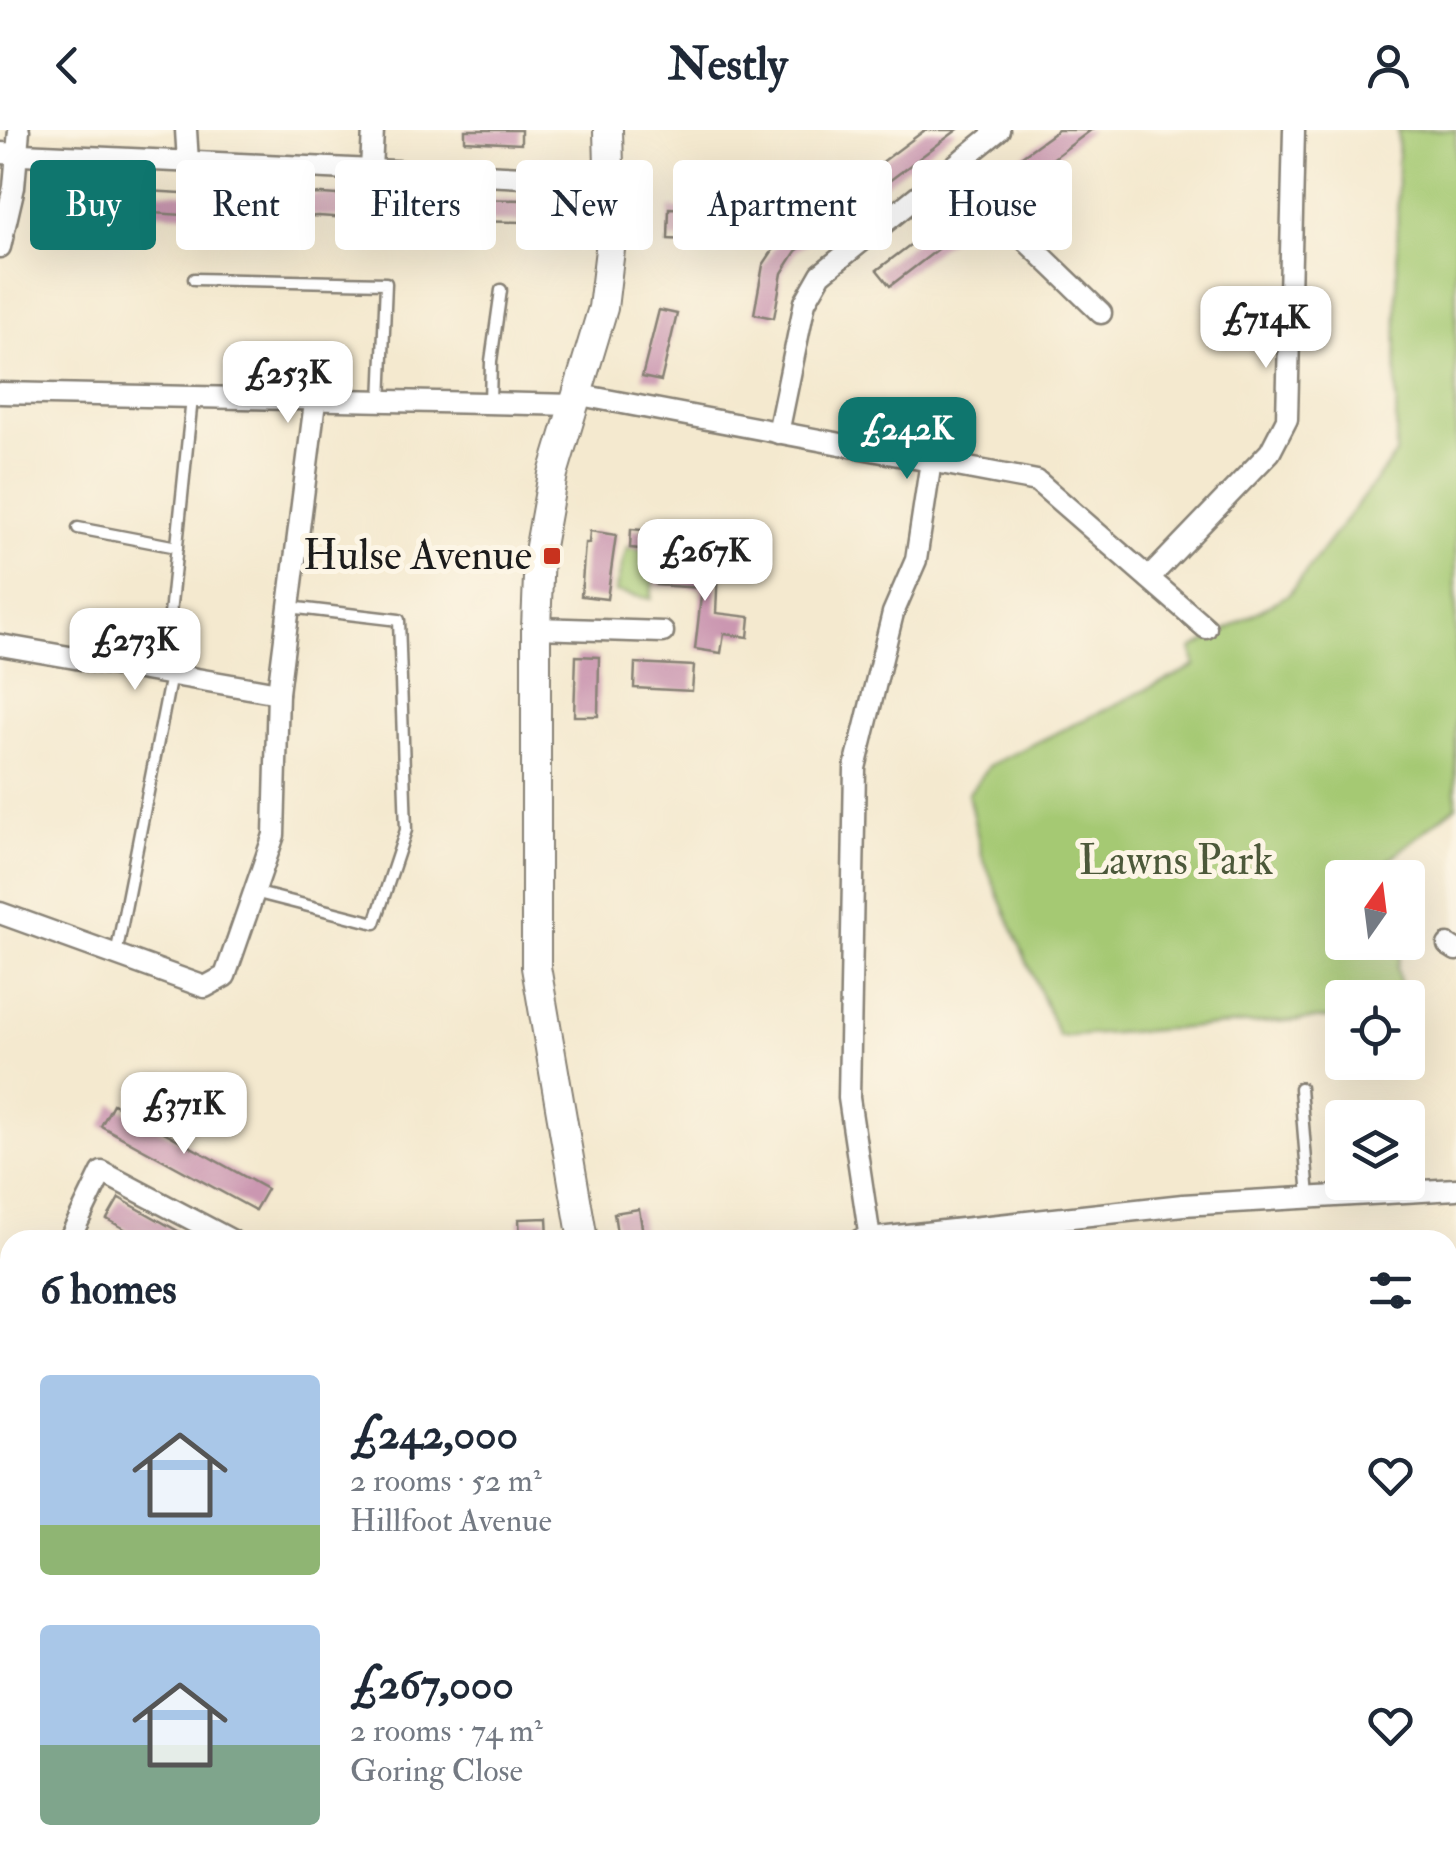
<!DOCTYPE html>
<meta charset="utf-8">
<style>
:root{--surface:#fff;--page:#f2f2f3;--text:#1f2937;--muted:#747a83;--accent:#0f766e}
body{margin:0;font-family:"IM FELL Double Pica",serif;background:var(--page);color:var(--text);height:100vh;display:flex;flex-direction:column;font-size:38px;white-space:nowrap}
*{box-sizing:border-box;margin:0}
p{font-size:32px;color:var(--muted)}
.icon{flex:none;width:55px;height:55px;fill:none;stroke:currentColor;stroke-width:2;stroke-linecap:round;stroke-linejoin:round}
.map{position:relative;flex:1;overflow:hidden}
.sheet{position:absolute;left:0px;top:1100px;width:1458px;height:642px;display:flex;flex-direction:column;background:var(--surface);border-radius:30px 30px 0 0;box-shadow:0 10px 40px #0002}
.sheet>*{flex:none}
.top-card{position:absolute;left:30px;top:30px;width:1398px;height:90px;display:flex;gap:20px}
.needle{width:65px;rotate:14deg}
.tools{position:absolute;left:1325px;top:730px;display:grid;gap:20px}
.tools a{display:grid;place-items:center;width:100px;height:100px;border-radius:10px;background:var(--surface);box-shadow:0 10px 40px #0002;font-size:50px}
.price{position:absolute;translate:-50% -85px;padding:0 22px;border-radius:20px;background:#fff;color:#222;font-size:32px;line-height:65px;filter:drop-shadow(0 2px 5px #0008)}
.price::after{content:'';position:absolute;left:50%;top:60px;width:30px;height:22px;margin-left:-15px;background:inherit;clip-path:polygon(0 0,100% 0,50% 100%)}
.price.active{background:var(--accent);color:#fff}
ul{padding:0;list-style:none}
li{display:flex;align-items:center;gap:30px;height:250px;padding:0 40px}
li span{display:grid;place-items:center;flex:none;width:280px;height:200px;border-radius:10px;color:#555}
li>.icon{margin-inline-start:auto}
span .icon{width:120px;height:120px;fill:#fffc;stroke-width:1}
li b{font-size:42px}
h2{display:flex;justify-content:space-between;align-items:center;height:120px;padding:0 40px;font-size:42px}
.tag{padding:0 35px;border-radius:10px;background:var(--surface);box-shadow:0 10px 40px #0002;font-size:35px;line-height:90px}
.tag.active{background:var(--accent);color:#fff}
header{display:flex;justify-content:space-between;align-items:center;height:130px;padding:0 40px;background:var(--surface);font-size:45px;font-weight:700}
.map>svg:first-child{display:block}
</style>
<header><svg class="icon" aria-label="back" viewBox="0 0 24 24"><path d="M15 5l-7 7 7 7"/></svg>Nestly<svg class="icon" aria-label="person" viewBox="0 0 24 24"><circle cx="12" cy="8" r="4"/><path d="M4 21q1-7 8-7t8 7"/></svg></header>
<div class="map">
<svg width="1456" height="1742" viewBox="0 0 1456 1742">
<rect width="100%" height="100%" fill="#fcf5e5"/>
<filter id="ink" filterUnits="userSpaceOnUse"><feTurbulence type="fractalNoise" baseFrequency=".01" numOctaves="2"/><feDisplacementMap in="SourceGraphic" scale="20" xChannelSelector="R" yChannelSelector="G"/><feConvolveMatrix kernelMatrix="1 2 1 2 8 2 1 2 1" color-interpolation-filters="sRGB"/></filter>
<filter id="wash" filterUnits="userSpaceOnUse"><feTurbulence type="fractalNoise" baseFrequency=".0048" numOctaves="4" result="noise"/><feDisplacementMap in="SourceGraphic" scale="40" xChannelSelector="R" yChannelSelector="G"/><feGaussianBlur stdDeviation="2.25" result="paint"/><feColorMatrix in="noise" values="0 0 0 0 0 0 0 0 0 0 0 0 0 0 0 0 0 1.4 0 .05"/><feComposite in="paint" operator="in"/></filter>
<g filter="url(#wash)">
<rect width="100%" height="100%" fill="#f4e9cf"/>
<!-- green -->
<g fill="#a5c973" stroke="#607248" stroke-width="2.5">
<polygon points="1398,0 1456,0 1456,676 1382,735 1381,747 1342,748 1342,812 1403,813 1397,838 1403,867 1342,868 1342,887 1059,907 982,726 968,664 990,635 1195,536 1192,519 1289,464 1396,324"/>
<polygon points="627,417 656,420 651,469 615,462"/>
</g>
<g id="blocks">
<!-- building -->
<g fill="#cb97b1">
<polygon points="465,0 521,0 521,14 465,11"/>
<polygon points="925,0 957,0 796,121 782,143 774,188 754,184 763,135 781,108"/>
<polygon points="1058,0 1091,0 1027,48 1015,31"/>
<polygon points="77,57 252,67 322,64 459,73 459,69 526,70 525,92 456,91 455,95 318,86 248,89 72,78 72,87 40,84 42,62 77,65"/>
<polygon points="968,71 980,87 890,156 877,140"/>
<polygon points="669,78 688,79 686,110 668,109"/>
<polygon points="659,180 677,184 661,251 642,247"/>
<polygon points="631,399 652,401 651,420 630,418"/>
<polygon points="590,401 616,405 607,469 581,466 585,413 589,413"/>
<polygon points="657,433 718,438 716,483 750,487 748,507 724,504 721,523 695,519 702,458 656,455"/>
<polygon points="576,526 599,527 598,586 574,586"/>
<polygon points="635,533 694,536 692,561 634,558"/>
<polygon points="113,974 267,1059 255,1080 101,996"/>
<polygon points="119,1068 194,1110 144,1110 107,1089"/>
<polygon points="639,1079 644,1110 618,1110 614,1083"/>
<polygon points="547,1088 548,1108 520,1109 519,1089"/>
</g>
</g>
</g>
<g filter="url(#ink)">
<use href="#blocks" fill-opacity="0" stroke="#888276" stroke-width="2.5"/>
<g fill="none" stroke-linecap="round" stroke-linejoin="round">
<!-- service casing -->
<g stroke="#888276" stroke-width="15">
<g id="service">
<polyline points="194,149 386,153 381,272"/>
<polyline points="490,273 491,231 501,160"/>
<polyline points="78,398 177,417"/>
<polyline points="164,543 192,268"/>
<polyline points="254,762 375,793 406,700 399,490 289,477"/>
<polyline points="116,825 171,545"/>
<polyline points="1300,958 1309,1067"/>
</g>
</g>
<!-- minor casing -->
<g stroke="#888276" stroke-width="25">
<g id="minor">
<polyline points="186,0 188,32"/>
<polyline points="0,23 612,51"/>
<polyline points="964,28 1019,104 1101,183"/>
<polyline points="371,39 373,0"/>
<polyline points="0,117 14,57 19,0"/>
<polyline points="0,263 576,275"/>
<polyline points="580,265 1037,351 1206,498"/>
<polyline points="778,303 805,172 821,144 999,0"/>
<polyline points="1149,448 1270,322 1287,289 1294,0"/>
<polyline points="536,498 663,502"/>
<polyline points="0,515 278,563"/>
<polyline points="0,783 205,857 225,846 274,705 278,563 315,272"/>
<polyline points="1448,815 1456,820"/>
<polyline points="870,1109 849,968 855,638 893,483 916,430 931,331"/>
<polyline points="69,1110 102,1042 231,1110"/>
<polyline points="860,1110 1183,1075 1456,1059"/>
<polyline points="0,1158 10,1163"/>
<polyline points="1448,1496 1456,1419"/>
<polyline points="1448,1522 1456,1523"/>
<polyline points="0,1555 10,1555"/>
<polyline points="523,1732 550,1742"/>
<polyline points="709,1732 775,1742"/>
<polyline points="1421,1742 1422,1732"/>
</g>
</g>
<!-- secondary casing -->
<g stroke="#888276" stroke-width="32">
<g id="secondary">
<polyline points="583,1110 536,837 536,498 539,422 553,344 603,178 611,111 608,0"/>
<polyline points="605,1742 606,1732"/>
</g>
</g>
<!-- service -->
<use href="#service" stroke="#fff" stroke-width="10"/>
<!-- minor -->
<use href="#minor" stroke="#fff" stroke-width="20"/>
<!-- secondary -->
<use href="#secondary" stroke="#fff" stroke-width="28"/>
</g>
</g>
<!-- markers -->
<rect fill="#c8321e" stroke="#fcf5e5" stroke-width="4" x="542" y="416" width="20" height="20" rx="5"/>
<g text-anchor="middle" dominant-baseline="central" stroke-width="10" stroke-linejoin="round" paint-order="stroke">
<!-- poi labels -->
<g font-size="42" fill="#1c1c1c" stroke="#fcf5e5" text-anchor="end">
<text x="532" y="426">Hulse Avenue</text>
</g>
<!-- park labels -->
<g font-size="42" fill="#4c593a" stroke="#fcf5e5">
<text x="1176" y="731">Lawns Park</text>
</g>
</g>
</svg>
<div class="tools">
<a><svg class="needle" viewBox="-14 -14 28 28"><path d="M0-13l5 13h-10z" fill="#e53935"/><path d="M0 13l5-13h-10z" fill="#747a83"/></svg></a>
<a><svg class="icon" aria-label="locate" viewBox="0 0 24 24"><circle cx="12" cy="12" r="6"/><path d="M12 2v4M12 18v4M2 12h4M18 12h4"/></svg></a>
<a><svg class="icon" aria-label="layers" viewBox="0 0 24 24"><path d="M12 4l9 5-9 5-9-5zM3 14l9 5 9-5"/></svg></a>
</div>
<b class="price" style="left:1266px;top:241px">£714K</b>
<b class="price" style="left:288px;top:296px">£253K</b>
<b class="price active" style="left:907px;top:352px">£242K</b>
<b class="price" style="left:705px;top:474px">£267K</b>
<b class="price" style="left:135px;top:563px">£273K</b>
<b class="price" style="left:184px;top:1027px">£371K</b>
<div class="top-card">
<a class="tag active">Buy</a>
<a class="tag">Rent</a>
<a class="tag">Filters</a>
<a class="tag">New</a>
<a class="tag">Apartment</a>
<a class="tag">House</a>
</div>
<section class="sheet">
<h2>6 homes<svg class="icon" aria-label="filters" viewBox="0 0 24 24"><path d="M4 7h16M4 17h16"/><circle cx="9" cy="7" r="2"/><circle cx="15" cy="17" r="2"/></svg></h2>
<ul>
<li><span style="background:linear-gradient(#a9c7e8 75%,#8fb573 0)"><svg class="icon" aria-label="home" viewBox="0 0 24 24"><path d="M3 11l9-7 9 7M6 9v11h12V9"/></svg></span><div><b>£242,000</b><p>2 rooms · 52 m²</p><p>Hillfoot Avenue</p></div><svg class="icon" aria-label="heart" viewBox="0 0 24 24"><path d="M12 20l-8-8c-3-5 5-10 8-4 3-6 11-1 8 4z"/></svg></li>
<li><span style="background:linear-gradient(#a9c7e8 60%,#7fa58c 0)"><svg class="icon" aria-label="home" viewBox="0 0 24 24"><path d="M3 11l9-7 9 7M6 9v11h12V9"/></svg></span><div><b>£267,000</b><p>2 rooms · 74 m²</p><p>Goring Close</p></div><svg class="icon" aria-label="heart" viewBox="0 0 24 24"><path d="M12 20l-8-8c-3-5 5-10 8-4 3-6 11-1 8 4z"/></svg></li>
</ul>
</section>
</div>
